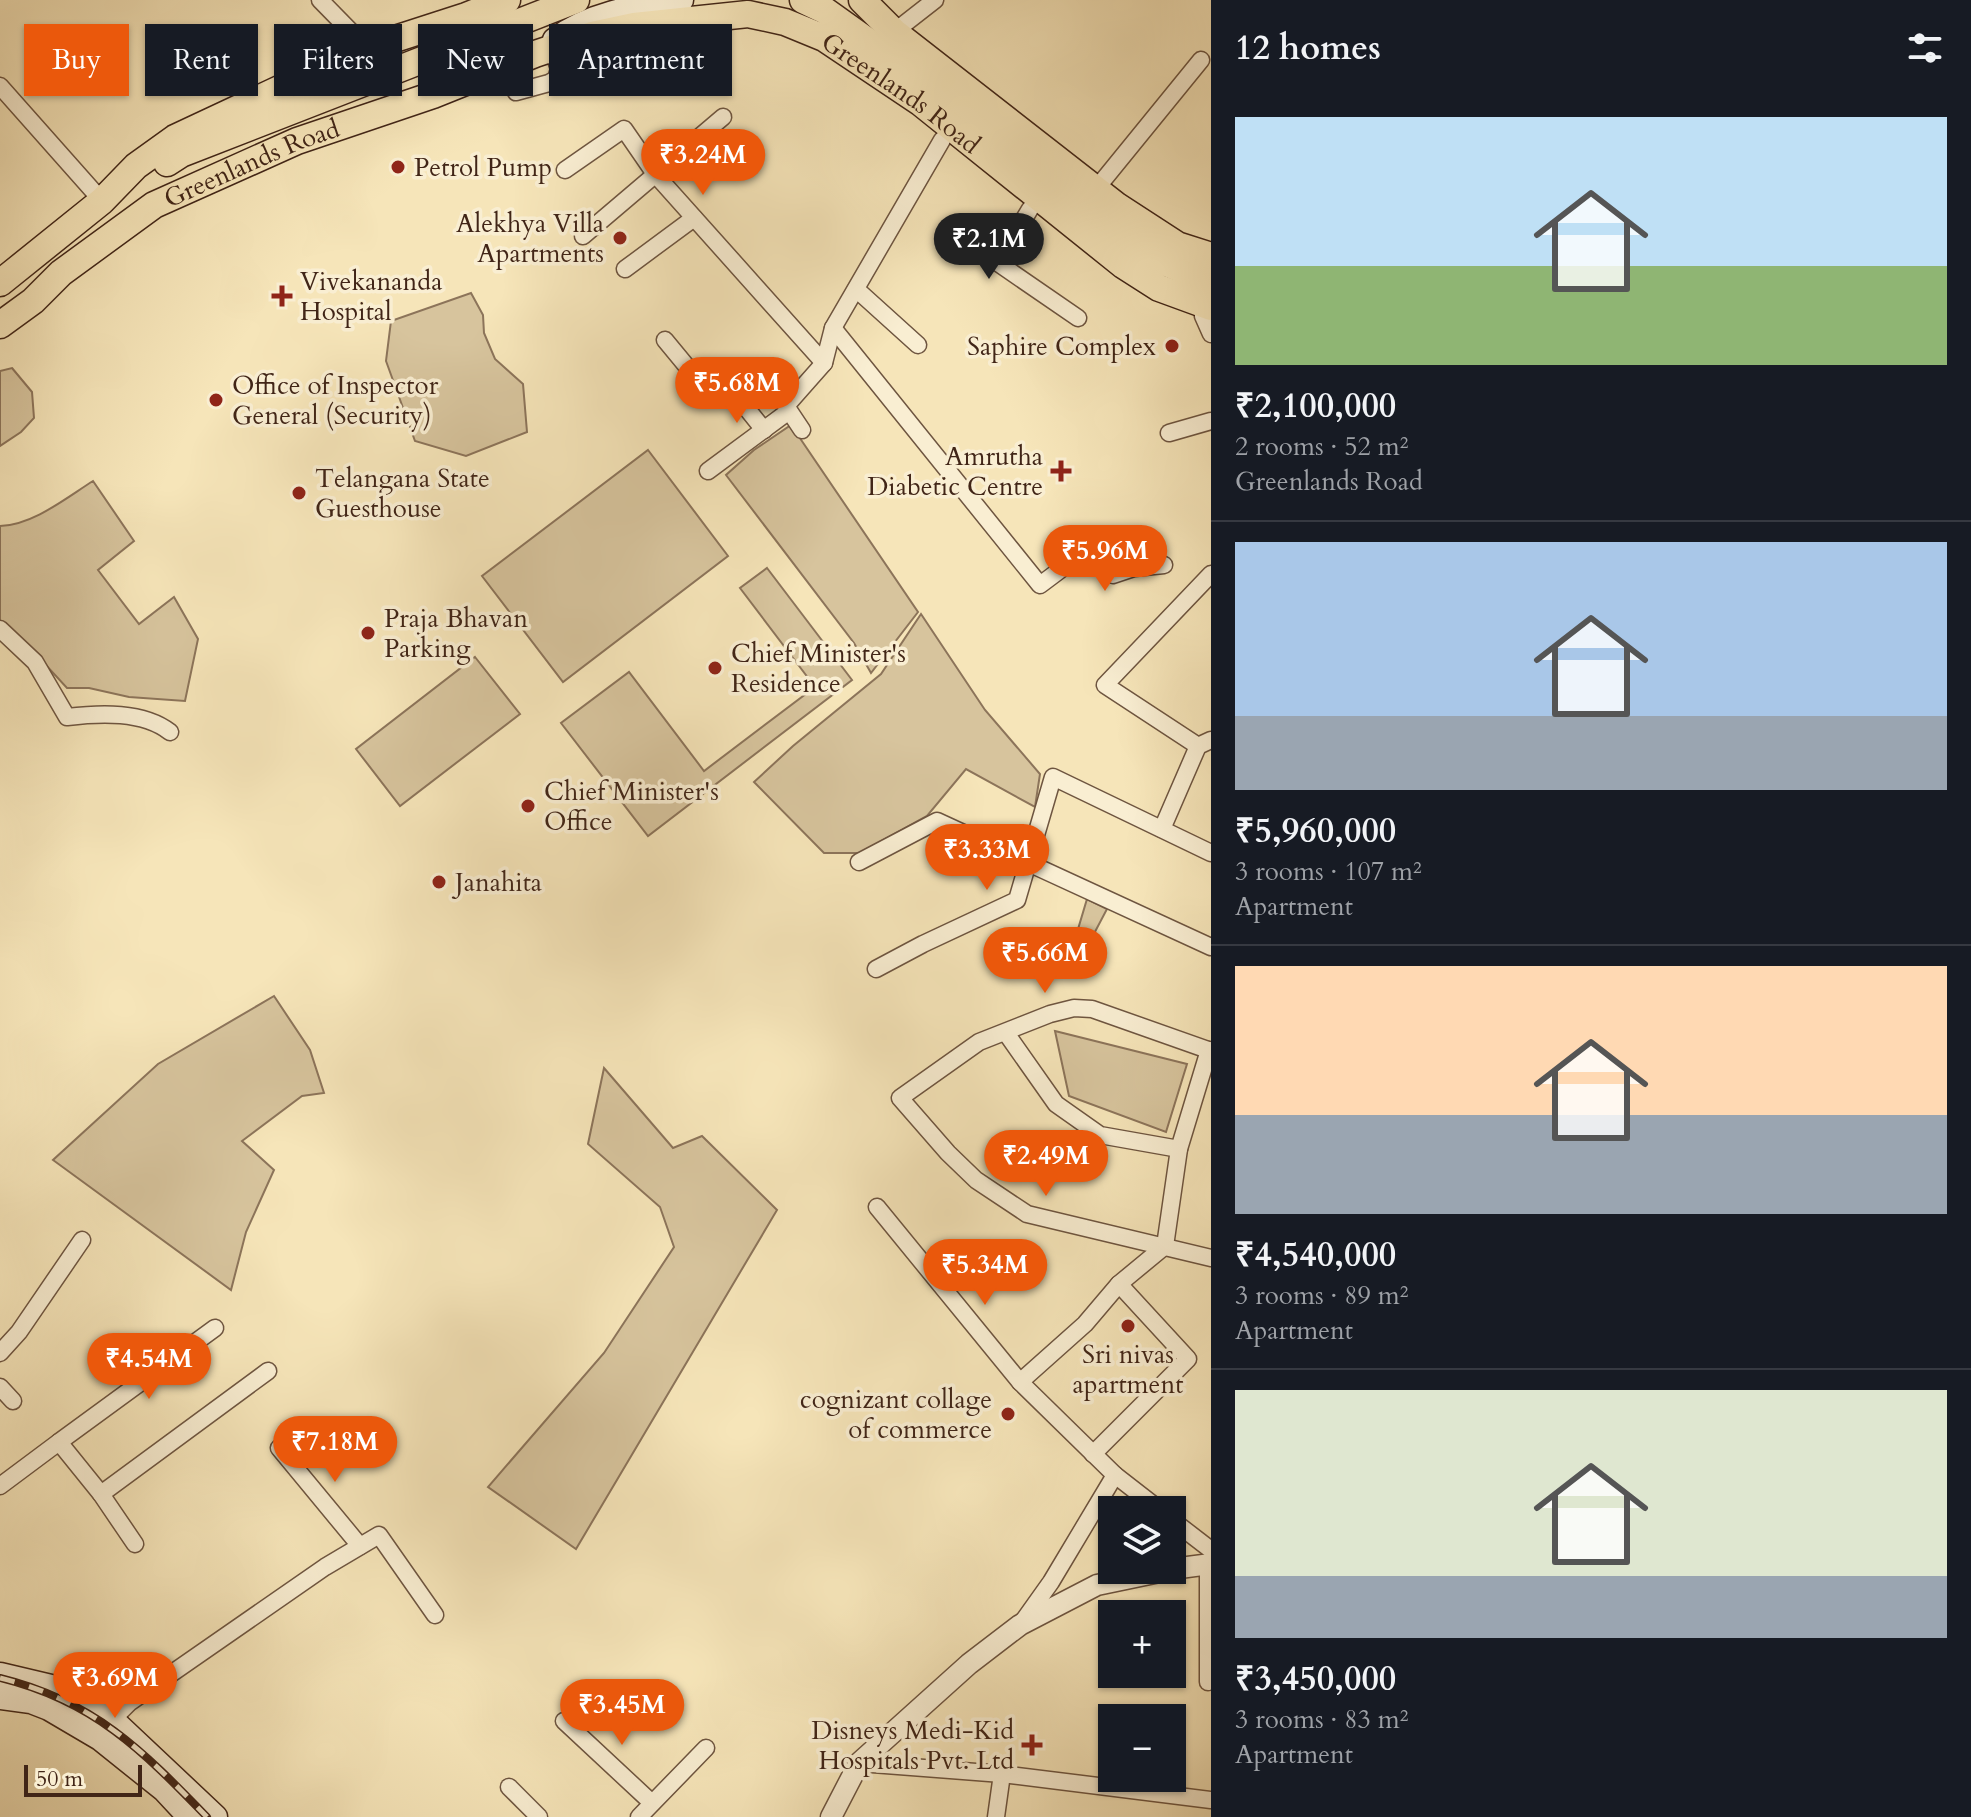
<!DOCTYPE html>
<meta charset="utf-8">
<style>
:root{--surface:#171b24;--page:#20242c;--text:#f1f3f6;--muted:#9ea1a6;--line:#363941;--accent:#ea580c}
body{margin:0;font-family:Cardo,serif;background:var(--page);color:var(--text);height:100vh;display:flex;flex-direction:column;font-size:30px;white-space:nowrap}
*{box-sizing:border-box;margin:0}
p{font-size:26px;color:var(--muted)}
.icon{flex:none;width:44px;height:44px;fill:none;stroke:currentColor;stroke-width:2;stroke-linecap:round;stroke-linejoin:round}
.map{position:relative;flex:1;overflow:hidden}
.side{display:flex;flex-direction:column;background:var(--surface);width:760px}
.side>*{flex:none}
.banner{position:absolute;left:24px;top:24px;width:760px;height:72px;display:flex;gap:16px}
.controls{position:absolute;left:1098px;top:1496px;display:grid;gap:16px}
.controls a{display:grid;place-items:center;width:88px;height:88px;border-radius:0px;background:var(--surface);box-shadow:0 2px 6px #0004;font-size:40px}
.scale{position:absolute;left:24px;bottom:20px;width:118px;box-sizing:border-box;padding-left:8px;border:4px solid #412517;border-top:0;font-size:22px;line-height:28px;white-space:nowrap;color:#412517;-webkit-text-stroke:6px #f9eed2;paint-order:stroke}
.price{position:absolute;translate:-50% -68px;padding:0 18px;border-radius:28px;background:var(--accent);color:#fff;font-size:26px;line-height:52px;filter:drop-shadow(0 2px 4px #0008)}
.price::after{content:'';position:absolute;left:50%;top:48px;width:24px;height:18px;margin-left:-12px;background:inherit;clip-path:polygon(0 0,100% 0,50% 100%)}
.price.current{background:#222;color:#fff}
ul{padding:0;list-style:none}
li{display:grid;align-content:center;gap:16px;height:424px;padding:0 24px}
li+li{border-top:2px solid var(--line)}
li span{display:grid;place-items:center;height:248px;border-radius:0px;color:#555}
li>.icon{margin-inline-start:auto}
span .icon{width:144px;height:144px;fill:#fffc;stroke-width:1}
li b{font-size:34px}
h2{display:flex;justify-content:space-between;align-items:center;height:96px;padding:0 24px;font-size:34px}
.chip{padding:0 28px;border-radius:0px;background:var(--surface);box-shadow:0 2px 6px #0004;font-size:28px;line-height:72px}
.chip.current{background:var(--accent);color:#fff}
main{display:flex;flex:1;min-height:0}
.map>svg:first-child{display:block}
</style>
<main>
<div class="map">
<svg width="1211" height="1817" viewBox="0 0 1211 1817">
<rect width="100%" height="100%" fill="#f6e5b9"/>
<filter id="stains"><feTurbulence type="fractalNoise" baseFrequency=".0025" numOctaves="4"/><feColorMatrix values="0 0 0 0 .2 0 0 0 0 .09 0 0 0 0 .02 0 0 0 .5 -.17"/></filter>
<radialGradient id="worn" r=".72"><stop offset=".6" stop-color="#630" stop-opacity="0"/><stop offset="1" stop-color="#630" stop-opacity=".3"/></radialGradient>
<!-- green -->
<g fill="#d7c49d" stroke="#8c745a" stroke-width="2">
<polygon points="471,293 483,315 484,333 495,359 523,384 527,432 466,456 415,441 386,361 391,321"/>
<polygon points="12,368 32,392 34,418 21,432 0,446 0,371"/>
<polygon points="791,425 918,612 871,673 854,643 726,475 754,450"/>
<polygon points="648,450 728,556 563,682 482,576"/>
<path d="M 93,481 L 134,541 L 98,570 L 139,624 L 174,597 L 198,639 L 185,701 L 129,697 L 89,688 L 67,688 L 21,638 L 0,622 L 0,526 C 33,525 66,498 93,481 Z"/>
<polygon points="767,568 852,680 648,836 561,723 629,672 704,771 815,687 740,588"/>
<polygon points="921,614 985,710 1040,774 1035,807 966,769 927,816 860,853 824,853 754,782 793,746 881,674"/>
<polygon points="475,657 520,714 400,806 356,749"/>
<polygon points="1087,899 1107,909 1087,947 1070,956"/>
<polygon points="274,996 310,1050 324,1093 302,1096 242,1141 274,1170 246,1232 231,1290 53,1160 158,1064"/>
<polygon points="1055,1031 1187,1064 1166,1132 1069,1096"/>
<polygon points="604,1068 673,1148 702,1136 777,1210 576,1549 488,1487 604,1353 674,1247 660,1207 588,1144"/>
</g>
<g fill="none" stroke-linecap="round" stroke-linejoin="round">
<!-- minor casing -->
<g stroke="#6e5540" stroke-width="19">
<g id="minor">
<polyline points="320,0 367,48"/>
<polyline points="894,32 935,0"/>
<polyline points="501,67 516,92 549,83 556,79 559,69 552,48"/>
<polyline points="0,86 102,201"/>
<polyline points="565,170 624,129 655,174 824,363"/>
<polyline points="1096,189 1201,60"/>
<polyline points="1030,209 998,263 1078,318"/>
<polyline points="583,236 723,117"/>
<polyline points="625,269 694,218"/>
<polyline points="856,289 918,345"/>
<polyline points="1203,316 1211,334"/>
<polyline points="833,328 1040,585 1080,555 1113,575 1134,568 1164,565"/>
<polyline points="665,340 698,380 724,380 764,430"/>
<polyline points="802,430 786,406 824,363 833,328 942,140"/>
<polyline points="1169,433 1211,421"/>
<polyline points="708,471 789,411"/>
<path d="M 0,629 L 35,662 L 67,717 C 100,713 143,711 170,732"/>
<polyline points="1198,746 1105,685 1211,574"/>
<polyline points="1162,829 1198,746 1211,740"/>
<polyline points="859,862 937,821 1211,947"/>
<polyline points="876,969 923,944 1017,900 1053,777 1211,853"/>
<polyline points="1006,1033 1056,1104 1100,1135 1179,1149"/>
<polyline points="1211,1051 1092,1009 1074,1008 1050,1014 979,1042 900,1098 948,1153 976,1180 1027,1214 1211,1258"/>
<polyline points="877,1207 1020,1382 1115,1475 1051,1582 1021,1624"/>
<polyline points="0,1353 19,1332 82,1240"/>
<polyline points="1020,1382 1085,1324 1119,1284 1165,1246 1179,1149 1209,1050"/>
<polyline points="0,1387 13,1401"/>
<polyline points="59,1442 215,1328"/>
<polyline points="279,1448 360,1546"/>
<polyline points="1093,1454 1188,1359 1119,1284"/>
<polyline points="1115,1475 1160,1510"/>
<polyline points="0,1486 59,1442 101,1494 268,1371"/>
<polyline points="101,1494 135,1544"/>
<polyline points="1172,1520 1211,1550"/>
<polyline points="1208,1682 1208,1564"/>
<polyline points="112,1720 129,1703 325,1567 379,1535 435,1615"/>
<polyline points="564,1721 652,1803"/>
<polyline points="859,1763 1002,1774 1211,1800"/>
<polyline points="509,1787 539,1817"/>
<polyline points="639,1817 706,1748"/>
<polyline points="996,1817 1002,1774"/>
</g>
</g>
<!-- tertiary casing -->
<g stroke="#6e5540" stroke-width="23">
<g id="tertiary">
<polyline points="1172,1569 1211,1564"/>
<polyline points="831,1817 859,1763 969,1664 1020,1625 1097,1585 1169,1570"/>
</g>
</g>
<!-- secondary casing -->
<g stroke="#412517" stroke-width="27">
<g id="secondary">
<path d="M 555,40 C 591,13 637,7 681,0"/>
<polyline points="0,1675 55,1688 112,1720 215,1817"/>
<polyline points="0,1697 31,1701 49,1708 100,1738 165,1790 190,1817"/>
</g>
</g>
<!-- primary casing -->
<g stroke="#412517" stroke-width="29">
<g id="primary">
<polyline points="803,0 824,10 918,77 1145,254 1211,282"/>
<polyline points="862,0 894,32 1117,206 1177,245 1211,256"/>
<polyline points="167,163 181,154 576,0"/>
<polyline points="0,283 102,201 136,166 175,138 367,48 466,16 507,0"/>
<path id="s1" d="M 0,325 L 33,301 L 61,273 L 154,205 L 297,141 L 433,95 L 535,54 L 592,35 L 634,26 L 748,14 L 785,22 L 824,38 L 921,103 L 1123,265 L 1159,288 L 1211,307"/>
</g>
</g>
<!-- minor -->
<use href="#minor" stroke="#f9eed2" stroke-width="16"/>
<!-- tertiary -->
<use href="#tertiary" stroke="#f9eed2" stroke-width="20"/>
<!-- secondary -->
<use href="#secondary" stroke="#f9eed2" stroke-width="24"/>
<!-- primary -->
<use href="#primary" stroke="#f6e5b9" stroke-width="26"/>
<!-- rail casing -->
<g stroke="#412517" stroke-width="8">
<path id="rail" d="M 0,1678 C 94,1701 142,1750 207,1817"/>
</g>
<!-- rail -->
<use href="#rail" stroke="#f9eed2" stroke-width="5" stroke-dasharray="15" stroke-linecap="butt"/>
</g>
<!-- markers -->
<g fill="#8f2418" stroke="#f9eed2" stroke-width="3">
<circle cx="398" cy="167" r="8"/>
<circle cx="620" cy="238" r="8"/>
<path d="M278 284h8v8h8v8h-8v8h-8v-8h-8v-8h8z"/>
<circle cx="1172" cy="346" r="8"/>
<circle cx="216" cy="400" r="8"/>
<path d="M1057 459h8v8h8v8h-8v8h-8v-8h-8v-8h8z"/>
<circle cx="299" cy="493" r="8"/>
<circle cx="368" cy="633" r="8"/>
<circle cx="715" cy="668" r="8"/>
<circle cx="528" cy="806" r="8"/>
<circle cx="439" cy="882" r="8"/>
<circle cx="1128" cy="1326" r="8"/>
<circle cx="1008" cy="1414" r="8"/>
<path d="M1028 1733h8v8h8v8h-8v8h-8v-8h-8v-8h8z"/>
</g>
<g text-anchor="middle" dominant-baseline="central" stroke-width="7" stroke-linejoin="round" paint-order="stroke">
<!-- street labels -->
<g font-size="26" fill="#412517" stroke="#f9eed2">
<text stroke="none"><textPath href="#s1" startOffset="998">Greenlands Road</textPath></text>
<text stroke="none"><textPath href="#s1" startOffset="302">Greenlands Road</textPath></text>
</g>
<!-- poi labels -->
<g font-size="26" fill="#412517" stroke="#f9eed2" text-anchor="start">
<text x="414" y="167">Petrol Pump</text>
<text x="604" y="223" text-anchor="end">Alekhya Villa<tspan x="604" dy="30">Apartments</tspan></text>
<text x="300" y="281">Vivekananda<tspan x="300" dy="30">Hospital</tspan></text>
<text x="1156" y="346" text-anchor="end">Saphire Complex</text>
<text x="232" y="385">Office of Inspector<tspan x="232" dy="30">General (Security)</tspan></text>
<text x="1043" y="456" text-anchor="end">Amrutha<tspan x="1043" dy="30">Diabetic Centre</tspan></text>
<text x="315" y="478">Telangana State<tspan x="315" dy="30">Guesthouse</tspan></text>
<text x="384" y="618">Praja Bhavan<tspan x="384" dy="30">Parking</tspan></text>
<text x="731" y="653">Chief Minister's<tspan x="731" dy="30">Residence</tspan></text>
<text x="544" y="791">Chief Minister's<tspan x="544" dy="30">Office</tspan></text>
<text x="455" y="882">Janahita</text>
<text x="1128" y="1354" text-anchor="middle">Sri nivas<tspan x="1128" dy="30">apartment</tspan></text>
<text x="992" y="1399" text-anchor="end">cognizant collage<tspan x="992" dy="30">of commerce</tspan></text>
<text x="1014" y="1730" text-anchor="end">Disneys Medi-Kid<tspan x="1014" dy="30">Hospitals Pvt. Ltd</tspan></text>
</g>
</g>
<rect width="100%" height="100%" filter="url(#stains)"/>
<rect width="100%" height="100%" fill="url(#worn)"/>
</svg>
<div class="controls">
<a><svg class="icon" aria-label="layers" viewBox="0 0 24 24"><path d="M12 4l9 5-9 5-9-5zM3 14l9 5 9-5"/></svg></a>
<a>+</a>
<a>−</a>
</div>
<div class="scale">50 m</div>
<b class="price" style="left:703px;top:197px">₹3.24M</b>
<b class="price current" style="left:989px;top:281px">₹2.1M</b>
<b class="price" style="left:737px;top:425px">₹5.68M</b>
<b class="price" style="left:1105px;top:593px">₹5.96M</b>
<b class="price" style="left:987px;top:892px">₹3.33M</b>
<b class="price" style="left:1045px;top:995px">₹5.66M</b>
<b class="price" style="left:1046px;top:1198px">₹2.49M</b>
<b class="price" style="left:985px;top:1307px">₹5.34M</b>
<b class="price" style="left:149px;top:1401px">₹4.54M</b>
<b class="price" style="left:335px;top:1484px">₹7.18M</b>
<b class="price" style="left:115px;top:1720px">₹3.69M</b>
<b class="price" style="left:622px;top:1747px">₹3.45M</b>
<div class="banner">
<a class="chip current">Buy</a>
<a class="chip">Rent</a>
<a class="chip">Filters</a>
<a class="chip">New</a>
<a class="chip">Apartment</a>
</div>
</div>
<section class="side">
<h2>12 homes<svg class="icon" aria-label="filters" viewBox="0 0 24 24"><path d="M4 7h16M4 17h16"/><circle cx="9" cy="7" r="2"/><circle cx="15" cy="17" r="2"/></svg></h2>
<ul>
<li><span style="background:linear-gradient(#bfe0f5 60%,#8fb573 0)"><svg class="icon" aria-label="home" viewBox="0 0 24 24"><path d="M3 11l9-7 9 7M6 9v11h12V9"/></svg></span><div><b>₹2,100,000</b><p>2 rooms · 52 m²</p><p>Greenlands Road</p></div></li>
<li><span style="background:linear-gradient(#a9c7e8 70%,#9aa5b1 0)"><svg class="icon" aria-label="home" viewBox="0 0 24 24"><path d="M3 11l9-7 9 7M6 9v11h12V9"/></svg></span><div><b>₹5,960,000</b><p>3 rooms · 107 m²</p><p>Apartment</p></div></li>
<li><span style="background:linear-gradient(#ffd9b3 60%,#9aa5b1 0)"><svg class="icon" aria-label="home" viewBox="0 0 24 24"><path d="M3 11l9-7 9 7M6 9v11h12V9"/></svg></span><div><b>₹4,540,000</b><p>3 rooms · 89 m²</p><p>Apartment</p></div></li>
<li><span style="background:linear-gradient(#dfe7d0 75%,#9aa5b1 0)"><svg class="icon" aria-label="home" viewBox="0 0 24 24"><path d="M3 11l9-7 9 7M6 9v11h12V9"/></svg></span><div><b>₹3,450,000</b><p>3 rooms · 83 m²</p><p>Apartment</p></div></li>
</ul>
</section>
</main>
